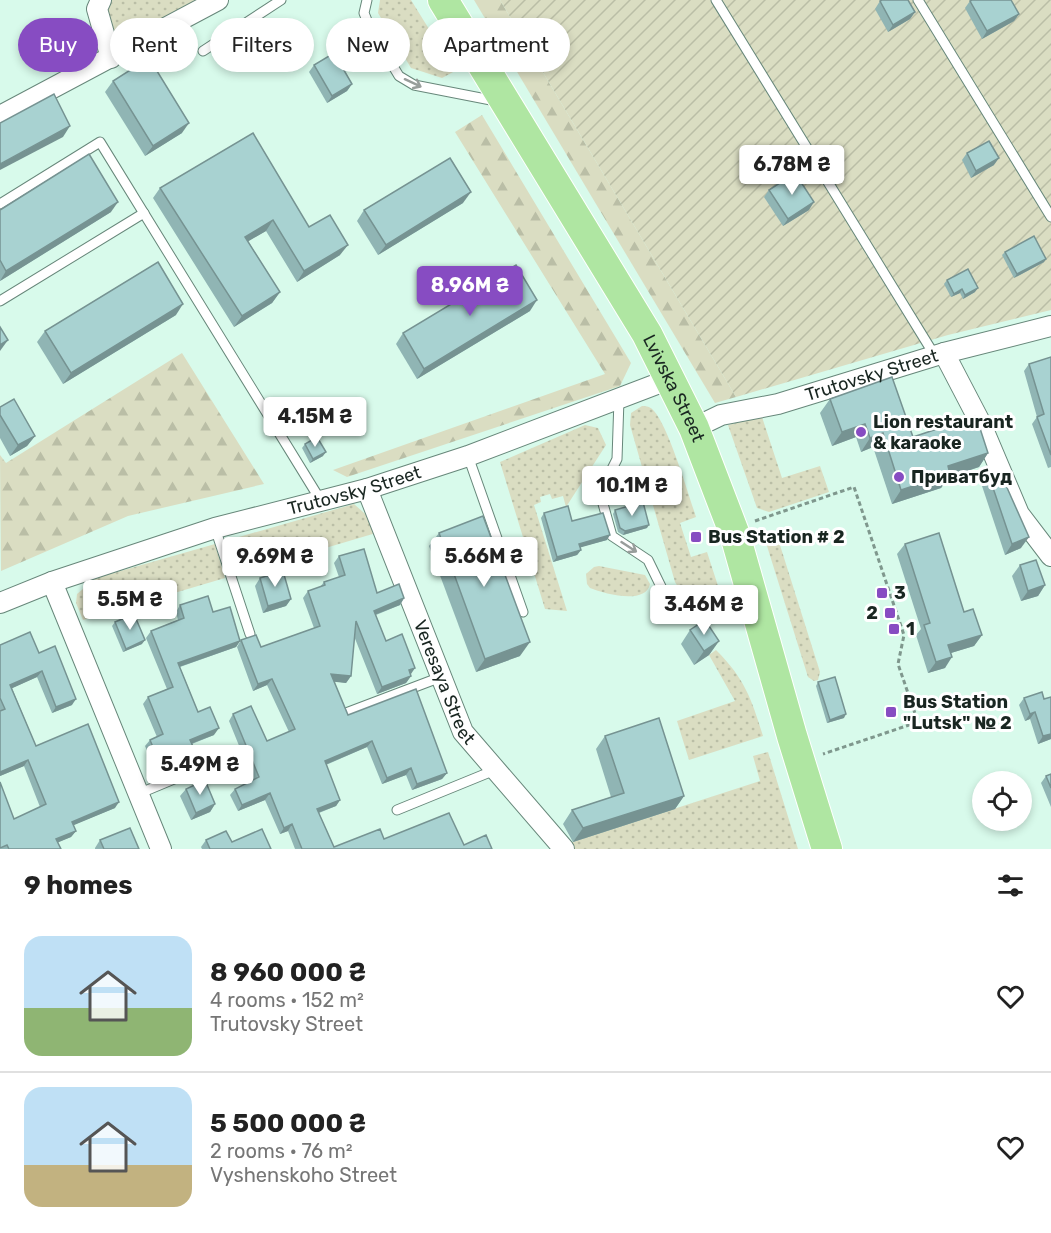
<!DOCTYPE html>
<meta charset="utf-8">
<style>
:root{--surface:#fff;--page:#f2f2f2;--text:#222;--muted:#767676;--line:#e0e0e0;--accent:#874cc2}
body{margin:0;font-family:Rubik,sans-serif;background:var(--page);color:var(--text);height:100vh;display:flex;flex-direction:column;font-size:22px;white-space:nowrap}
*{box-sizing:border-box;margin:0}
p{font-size:20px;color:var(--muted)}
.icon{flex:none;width:33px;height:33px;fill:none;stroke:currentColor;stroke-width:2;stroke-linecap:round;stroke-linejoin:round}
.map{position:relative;height:849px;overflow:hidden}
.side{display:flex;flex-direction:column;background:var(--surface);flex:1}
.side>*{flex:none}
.banner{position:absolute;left:18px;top:18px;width:600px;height:54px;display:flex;gap:12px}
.tools{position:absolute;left:972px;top:771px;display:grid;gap:12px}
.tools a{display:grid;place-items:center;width:60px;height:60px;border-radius:50%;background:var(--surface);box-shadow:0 3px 9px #0003;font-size:30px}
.price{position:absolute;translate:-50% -51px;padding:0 14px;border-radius:6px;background:#fff;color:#222;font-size:20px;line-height:39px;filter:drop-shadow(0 2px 3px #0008)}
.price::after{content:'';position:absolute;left:50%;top:36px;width:18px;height:14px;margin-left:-9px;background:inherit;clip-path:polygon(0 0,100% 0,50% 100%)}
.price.selected{background:var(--accent);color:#fff}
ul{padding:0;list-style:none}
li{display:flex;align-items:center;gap:18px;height:150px;padding:0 24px}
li+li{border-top:2px solid var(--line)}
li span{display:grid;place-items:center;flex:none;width:168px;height:120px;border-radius:18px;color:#555}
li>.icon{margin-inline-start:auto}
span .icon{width:72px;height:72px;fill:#fffc;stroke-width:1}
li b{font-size:26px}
h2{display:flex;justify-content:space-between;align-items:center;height:72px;padding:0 24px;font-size:26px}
.tag{padding:0 21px;border-radius:27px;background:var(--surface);box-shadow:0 3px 9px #0003;font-size:21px;line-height:54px}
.tag.selected{background:var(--accent);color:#fff}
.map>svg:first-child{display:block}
</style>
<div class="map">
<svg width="1051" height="849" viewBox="0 0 1051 849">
<defs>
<pattern id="grass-dots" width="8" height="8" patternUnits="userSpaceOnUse" patternTransform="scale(1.5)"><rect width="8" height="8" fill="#daddc2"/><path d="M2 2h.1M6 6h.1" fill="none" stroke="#babea6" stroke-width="1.8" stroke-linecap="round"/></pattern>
<pattern id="forest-firs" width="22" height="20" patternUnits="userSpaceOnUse" patternTransform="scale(1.5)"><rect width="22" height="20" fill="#daddc2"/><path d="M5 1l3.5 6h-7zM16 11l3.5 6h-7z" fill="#babea6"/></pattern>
<pattern id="garden-furrows" width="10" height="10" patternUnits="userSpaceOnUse" patternTransform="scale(1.5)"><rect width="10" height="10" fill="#daddc2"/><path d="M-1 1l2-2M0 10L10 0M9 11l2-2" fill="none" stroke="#babea6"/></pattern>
</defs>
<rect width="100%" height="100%" fill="#d8faeb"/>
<!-- grass -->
<g fill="url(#grass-dots)">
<path d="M 107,0 L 201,0 L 121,42 C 104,33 107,18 107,0 Z"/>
<polygon points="380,0 411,0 455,71 442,78 411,68 378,13"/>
<path d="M 642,406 C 647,406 651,407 654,411 C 669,428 688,493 696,517 L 680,523 L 691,557 L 707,552 L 719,589 C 703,598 685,601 675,582 L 630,425 L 631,413 Z"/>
<polygon points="762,417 782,478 820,466 829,492 769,512 757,508 728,425"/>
<polygon points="585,425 598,428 606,445 566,507 563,496 552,499 550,494 540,497 541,502 534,505 567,611 545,609 500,462"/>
<polygon points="354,504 372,520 376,533 235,575 225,541"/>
<polygon points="773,538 779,542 820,672 818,680 814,681 808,677 767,546 767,542"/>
<polygon points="215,544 225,578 83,620 76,603 77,594 96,578"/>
<path d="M 599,566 L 645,575 L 650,584 C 646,605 605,594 590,588 L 587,584 L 586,574 L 594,567 Z"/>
<path d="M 716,650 C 745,679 751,698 763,736 L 689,760 L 677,721 L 735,701 L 709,655 Z"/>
<polygon points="768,752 798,849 571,849 569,843 760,781 753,756"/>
</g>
<!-- forest -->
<g fill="url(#forest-firs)">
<polygon points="474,0 500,0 736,397 715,403"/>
<polygon points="482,115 631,363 620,386 347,477 333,470 605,374 455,132"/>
<polygon points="182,353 264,484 128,516 1,571 0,455 6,463"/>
</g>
<!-- garden -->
<polygon fill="url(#garden-furrows)" points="500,0 1051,0 1051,310 948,335 736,397"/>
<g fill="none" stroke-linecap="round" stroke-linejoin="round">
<!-- lane casing -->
<g stroke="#67877a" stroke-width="11">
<g id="lane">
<polyline points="367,0 364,13 370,28 399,76 414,85 496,101"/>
<polyline points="716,0 935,356"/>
<polyline points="918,0 1051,217"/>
<polyline points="203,51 281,0"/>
<polyline points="0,204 100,142 321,501"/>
<polyline points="0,301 144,213"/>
<polyline points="619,399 617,459 600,493 612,536 648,560 668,601 751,613"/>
<polyline points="468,456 523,612"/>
<polyline points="215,528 250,634"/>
<polyline points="346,713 441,677"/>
<polyline points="138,794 234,754"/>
<polyline points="397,810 495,770"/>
</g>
</g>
<!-- street casing -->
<g stroke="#67877a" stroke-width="22">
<g id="street">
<polyline points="101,0 97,9 111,58"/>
<polyline points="0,116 218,0"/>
<polyline points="944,353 980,422 1019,514 1051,556"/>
<path id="s1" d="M 694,428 L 721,415 L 778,404 L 944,353 L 1051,326"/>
<path id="s2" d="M 367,489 L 463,732 L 564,849"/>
<polyline points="52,582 161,849"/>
<path id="s3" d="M 0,603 L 52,582 L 215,528 L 367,489 L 468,456 L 670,379"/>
</g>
</g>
<!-- primary casing -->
<g stroke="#fff" stroke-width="32">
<g id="primary">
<path id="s4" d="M 443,0 L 647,334 L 694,428 L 735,535 L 792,736 L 827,849"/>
</g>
</g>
<!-- path -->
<polyline stroke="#7f978d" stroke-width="3" stroke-dasharray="4.5 3" stroke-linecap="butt" points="755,521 854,487 904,635 898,664 918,722 823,754"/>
<!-- lane -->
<use href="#lane" stroke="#fff" stroke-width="9"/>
<!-- street -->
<use href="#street" stroke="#fff" stroke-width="20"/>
<!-- primary -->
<use href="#primary" stroke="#afe6a2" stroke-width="30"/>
</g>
<!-- wall -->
<g fill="#90b5b4">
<polygon points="880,1 915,12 910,19 888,32 875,9"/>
<polygon points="970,1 1019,14 1014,21 982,39 965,8"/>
<polygon points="314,65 352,84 347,91 327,103 309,72"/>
<polygon points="113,81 182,133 145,156 105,92"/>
<polygon points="967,153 994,165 971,178 962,160"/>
<polygon points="160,188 309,227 340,255 297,282 266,231 248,241 280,292 272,303 234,327 153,198"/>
<polygon points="769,190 809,210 783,226 764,197"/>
<polygon points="463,203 378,255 357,221 364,210"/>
<polygon points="0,210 111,212 0,281"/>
<polygon points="1005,252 1044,262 1014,278 1002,255"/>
<polygon points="947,280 975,292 963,299 960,293 951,297 944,284"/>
<polygon points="530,311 417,379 396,344 403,333"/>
<polygon points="176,315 63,384 37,342 45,331"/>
<polygon points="1051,357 1051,467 1048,468 1032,424 1037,417 1024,371 1029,364"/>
<polygon points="830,399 913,437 988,453 979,467 949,477 941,488 892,504 873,447 861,452 856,437 832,446 820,413"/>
<polygon points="0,407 35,436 27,446 10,456 0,438"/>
<polygon points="305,444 323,456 310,463 302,448"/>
<polygon points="989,476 1021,548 1005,555 982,486"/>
<polygon points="615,510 647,528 623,535 618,532 613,514"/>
<polygon points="544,513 572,521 607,540 580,547 581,550 577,555 553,562 541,518"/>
<polygon points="439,533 520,656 476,672 429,546"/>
<polygon points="905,544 964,612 982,635 974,646 951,653 945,668 928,673 916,635 921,629 897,554"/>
<polygon points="339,556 377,593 404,598 400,605 376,615 386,641 411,674 411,676 406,683 377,694 354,636 351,676 346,683 334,681 348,715 447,773 442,779 412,790 406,775 382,784 367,747 326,765 340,800 336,806 319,813 334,847 384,839 464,845 492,849 295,849 288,831 280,834 265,800 238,811 230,795 235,789 253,780 229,721 233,714 267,741 289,732 267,685 253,691 237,647 241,640 261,647 314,628 303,598 308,591 320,587 324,582 339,577 334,563"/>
<polygon points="1020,565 1045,585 1038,596 1021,601 1012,576"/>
<polygon points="260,578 291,599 286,606 263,613 255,586"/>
<polygon points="180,605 213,612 240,641 236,647 180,667 198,712 214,735 192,744 190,758 187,759 183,768 159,778 145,746 150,740 157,737 143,704 148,697 167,689 146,638 151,631 178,620 176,612"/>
<polygon points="115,622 142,644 123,652 112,626"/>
<polygon points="690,630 719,641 709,655 694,665 681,644"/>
<polygon points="0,645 39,653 72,705 52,713 37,677 12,688 36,746 115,808 73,825 76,831 71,837 58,842 61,849 0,849 14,819 40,807 24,766 0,776"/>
<polygon points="818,682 844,718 827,723 816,686"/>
<polygon points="1051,697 1051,739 1038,744 1030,719 1025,721 1019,705 1024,698 1044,699"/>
<polygon points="605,736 684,796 675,809 573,842 563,824 572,810 611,797 596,749"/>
<polygon points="1051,774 1051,807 1041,783 1046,776"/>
<polygon points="186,789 215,804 210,812 191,820 180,796"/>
<polygon points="100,840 139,849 95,849 95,848"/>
<polygon points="206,840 232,842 271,849 202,849 201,847"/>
</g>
<!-- shaded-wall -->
<g fill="#769392">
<polygon points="915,12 910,19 888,32 893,25"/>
<polygon points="1019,14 1014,21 982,39 987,31"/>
<polygon points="352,84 347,91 327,103 332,96"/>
<polygon points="189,123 182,133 145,156 153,146"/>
<polygon points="70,126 63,137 0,170 0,164"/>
<polygon points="999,158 994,165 971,178 976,171"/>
<polygon points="471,192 463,203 378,255 386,245"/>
<polygon points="118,202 111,212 0,281 6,271"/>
<polygon points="814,202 809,210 783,226 788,219"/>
<polygon points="273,220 266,231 237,248 245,237"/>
<polygon points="348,245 340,255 297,282 304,271"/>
<polygon points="1046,259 1044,262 1014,278 1017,274"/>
<polygon points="978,288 975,292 963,299 965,295"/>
<polygon points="962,289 960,293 951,297 954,294"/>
<polygon points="280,292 272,303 234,327 242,316"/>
<polygon points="537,300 530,311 417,379 424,369"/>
<polygon points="183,304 176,315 63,384 71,373"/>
<polygon points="8,340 0,351 0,345"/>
<polygon points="865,424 856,437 832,446 842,432"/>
<polygon points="883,433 873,447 861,452 870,438"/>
<polygon points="35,436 27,446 10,456 18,445"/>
<polygon points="326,452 323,456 310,463 313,459"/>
<polygon points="988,453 979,467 949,477 941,488 892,504 901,490 948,466"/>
<polygon points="649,525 647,528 623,535 625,531"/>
<polygon points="610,535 607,540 575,549 579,544"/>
<polygon points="1029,537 1021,548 1005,555 1012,544"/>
<polygon points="581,550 577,555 553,562 557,557"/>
<polygon points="1045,585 1038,596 1021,601 1028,591"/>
<polygon points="404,598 400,605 369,617 374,611"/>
<polygon points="291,599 286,606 263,613 268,606"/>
<polygon points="982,635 974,646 941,656 948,645"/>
<polygon points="145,640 142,644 123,652 126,649"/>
<polygon points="240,641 236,647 173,669 178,663"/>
<polygon points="719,641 709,655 694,665 704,651"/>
<polygon points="530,642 520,656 476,672 485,659"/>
<polygon points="952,657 945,668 928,673 936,662"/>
<polygon points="415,668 411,674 404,677 409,670"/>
<polygon points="42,671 37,677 6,691 10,685"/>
<polygon points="331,674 351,676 346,683 327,681"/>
<polygon points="411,676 406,683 377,694 382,687"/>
<polygon points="272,679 267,685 253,691 258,684"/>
<polygon points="76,699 72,705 52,713 56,707"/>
<polygon points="1035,712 1030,719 1025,721 1030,714"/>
<polygon points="846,714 844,718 827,723 830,720"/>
<polygon points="219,728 214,735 185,746 190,740"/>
<polygon points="1051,734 1051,739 1038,744 1043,736"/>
<polygon points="372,741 367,747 320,767 325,761"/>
<polygon points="195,751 190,758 181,762 185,756"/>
<polygon points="28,760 24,766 0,776 0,772"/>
<polygon points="188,761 183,768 159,778 163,771"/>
<polygon points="411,768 406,775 382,784 387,778"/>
<polygon points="447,773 442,779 412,790 417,784"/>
<polygon points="270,793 265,800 238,811 242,805"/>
<polygon points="684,796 675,809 573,842 583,828"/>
<polygon points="340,800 336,806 312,815 317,809"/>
<polygon points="119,802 115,808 67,828 72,822"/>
<polygon points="215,804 210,812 191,820 196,813"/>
<polygon points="292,824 288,831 280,834 284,828"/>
<polygon points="76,831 71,837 52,845 56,839"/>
</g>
<!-- building -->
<g fill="#a8d2d1" stroke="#769392" stroke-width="1.5">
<polygon points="882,0 908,0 915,12 893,25 880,1"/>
<polygon points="972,0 1011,0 1019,14 987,31 970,1"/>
<polygon points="334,53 352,84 332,96 314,65"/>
<polygon points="149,58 189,123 153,146 113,81"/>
<polygon points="54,94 70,126 0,164 0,123"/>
<polygon points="253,133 309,227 330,215 348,245 304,271 273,220 245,237 280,292 242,316 160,188"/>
<polygon points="989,141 999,158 976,171 967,153"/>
<polygon points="89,154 118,202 6,271 0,260 0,210"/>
<polygon points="450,158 471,192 386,245 364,210"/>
<polygon points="795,173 814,202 788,219 769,190"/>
<polygon points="1034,236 1046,259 1017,274 1005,252"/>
<polygon points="158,262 183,304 71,373 45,331"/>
<polygon points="516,265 537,300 424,369 403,333"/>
<polygon points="968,269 978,288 965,295 962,289 954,294 947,280"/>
<polygon points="0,327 8,340 0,345"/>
<polygon points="1051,357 1051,455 1037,417 1044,414 1029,364"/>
<polygon points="892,377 913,437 976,416 988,453 948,466 950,474 901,490 883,433 870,438 865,424 842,432 830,399"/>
<polygon points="14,399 35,436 18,445 0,415 0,407"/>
<polygon points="317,437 326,452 313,459 305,444"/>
<polygon points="1000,472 1029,537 1012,544 989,476"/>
<polygon points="643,502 649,525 625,531 620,528 615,510"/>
<polygon points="568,506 572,521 603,513 610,535 579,544 581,550 557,557 544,513"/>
<polygon points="483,516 530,642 485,659 439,533"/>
<polygon points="939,533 964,612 973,609 982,635 948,645 952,657 936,662 924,625 930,623 905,544"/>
<polygon points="364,549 377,593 399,584 404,598 374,611 386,641 402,634 415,668 409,670 411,676 382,687 356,621 351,676 331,674 348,715 416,689 447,773 417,784 411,768 387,778 372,741 325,761 340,800 317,809 334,847 380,829 384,839 449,813 464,845 486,835 492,849 302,849 292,824 284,828 270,793 242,805 235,789 259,777 233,714 251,706 267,741 295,729 272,679 258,684 241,640 256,635 261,647 320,626 308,591 325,585 324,582 345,575 339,556"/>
<polygon points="1036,560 1045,585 1028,591 1020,565"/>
<polygon points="283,571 291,599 268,606 260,578"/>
<polygon points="208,596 213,612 230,607 240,641 178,663 198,712 210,707 219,728 190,740 195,751 185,756 188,761 163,771 150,740 163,734 148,697 173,687 151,631 184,618 180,605"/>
<polygon points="134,614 145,640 126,649 115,622"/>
<polygon points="705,620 719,641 704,651 690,630"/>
<polygon points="30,632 39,653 55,646 76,699 56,707 42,671 10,685 36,746 88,724 119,802 72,822 76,831 56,839 61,849 9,849 7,845 0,848 0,782 14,819 46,804 28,760 0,772 0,711 5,709 0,698 0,645"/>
<polygon points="835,677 846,714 830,720 818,682"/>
<polygon points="1042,692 1044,699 1051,697 1051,734 1043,736 1035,712 1030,714 1024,698"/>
<polygon points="659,718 684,796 583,828 572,810 624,793 605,736"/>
<polygon points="1051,774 1051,788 1046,776"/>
<polygon points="205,780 215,804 196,813 186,789"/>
<polygon points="130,828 139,849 104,849 100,840"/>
<polygon points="262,829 271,849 210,849 206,840 226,831 232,842"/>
</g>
<!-- one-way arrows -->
<defs><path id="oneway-shaft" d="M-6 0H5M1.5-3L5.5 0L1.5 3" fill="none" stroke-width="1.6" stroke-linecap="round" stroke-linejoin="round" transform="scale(1.5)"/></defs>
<g stroke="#989d9b">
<use href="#oneway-shaft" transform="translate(413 83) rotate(25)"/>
<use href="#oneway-shaft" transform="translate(629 547) rotate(33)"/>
</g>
<!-- markers -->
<g fill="#874cc2" stroke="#fff" stroke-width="2">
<circle cx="861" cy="432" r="6"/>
<circle cx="899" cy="477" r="6"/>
<rect x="690" y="531" width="12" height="12" rx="3"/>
<rect x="876" y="587" width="12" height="12" rx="3"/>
<rect x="884" y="607" width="12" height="12" rx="3"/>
<rect x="888" y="623" width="12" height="12" rx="3"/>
<rect x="885" y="706" width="12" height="12" rx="3"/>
</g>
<g text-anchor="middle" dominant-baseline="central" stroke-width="6" stroke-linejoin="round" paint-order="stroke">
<!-- street labels -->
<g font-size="18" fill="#192621" stroke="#fff">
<text stroke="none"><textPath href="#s1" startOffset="186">Trutovsky Street</textPath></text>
<text stroke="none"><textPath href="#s4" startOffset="452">Lvivska Street</textPath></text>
<text stroke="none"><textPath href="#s3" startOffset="372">Trutovsky Street</textPath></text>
<text stroke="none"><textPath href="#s2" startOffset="208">Veresaya Street</textPath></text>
</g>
<!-- poi labels -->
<g font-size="18" font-weight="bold" fill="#192621" stroke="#fff" text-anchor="start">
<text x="873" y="422">Lion restaurant<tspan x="873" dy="21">&amp; karaoke</tspan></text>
<text x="911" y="477">Приватбуд</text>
<text x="708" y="537">Bus Station # 2</text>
<text x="894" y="593">3</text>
<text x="878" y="613" text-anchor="end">2</text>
<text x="906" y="629">1</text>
<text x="903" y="702">Bus Station<tspan x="903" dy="21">"Lutsk" № 2</tspan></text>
</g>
</g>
</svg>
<div class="tools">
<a><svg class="icon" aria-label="locate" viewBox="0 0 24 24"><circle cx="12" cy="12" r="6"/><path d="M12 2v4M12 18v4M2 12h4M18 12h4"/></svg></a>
</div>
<b class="price" style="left:792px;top:196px">6.78M ₴</b>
<b class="price selected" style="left:470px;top:317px">8.96M ₴</b>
<b class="price" style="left:315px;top:448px">4.15M ₴</b>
<b class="price" style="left:632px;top:517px">10.1M ₴</b>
<b class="price" style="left:275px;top:588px">9.69M ₴</b>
<b class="price" style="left:484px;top:588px">5.66M ₴</b>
<b class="price" style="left:130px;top:631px">5.5M ₴</b>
<b class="price" style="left:704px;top:636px">3.46M ₴</b>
<b class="price" style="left:200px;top:796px">5.49M ₴</b>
<div class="banner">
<a class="tag selected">Buy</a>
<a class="tag">Rent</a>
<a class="tag">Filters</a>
<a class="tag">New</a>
<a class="tag">Apartment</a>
</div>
</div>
<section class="side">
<h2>9 homes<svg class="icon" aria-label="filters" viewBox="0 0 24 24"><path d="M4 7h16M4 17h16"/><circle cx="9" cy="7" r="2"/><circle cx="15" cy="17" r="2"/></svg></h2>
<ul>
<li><span style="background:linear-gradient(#bfe0f5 60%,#8fb573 0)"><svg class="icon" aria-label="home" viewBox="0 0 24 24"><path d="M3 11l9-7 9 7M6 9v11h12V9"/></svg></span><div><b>8 960 000 ₴</b><p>4 rooms · 152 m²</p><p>Trutovsky Street</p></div><svg class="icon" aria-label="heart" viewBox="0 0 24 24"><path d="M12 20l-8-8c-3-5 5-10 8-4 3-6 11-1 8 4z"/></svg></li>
<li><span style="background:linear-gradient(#bfe0f5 65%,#c2b280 0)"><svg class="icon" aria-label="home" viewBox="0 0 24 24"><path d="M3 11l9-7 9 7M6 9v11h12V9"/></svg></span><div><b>5 500 000 ₴</b><p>2 rooms · 76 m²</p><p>Vyshenskoho Street</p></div><svg class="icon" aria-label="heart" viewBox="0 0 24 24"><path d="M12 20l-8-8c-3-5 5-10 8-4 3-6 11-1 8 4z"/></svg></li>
</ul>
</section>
